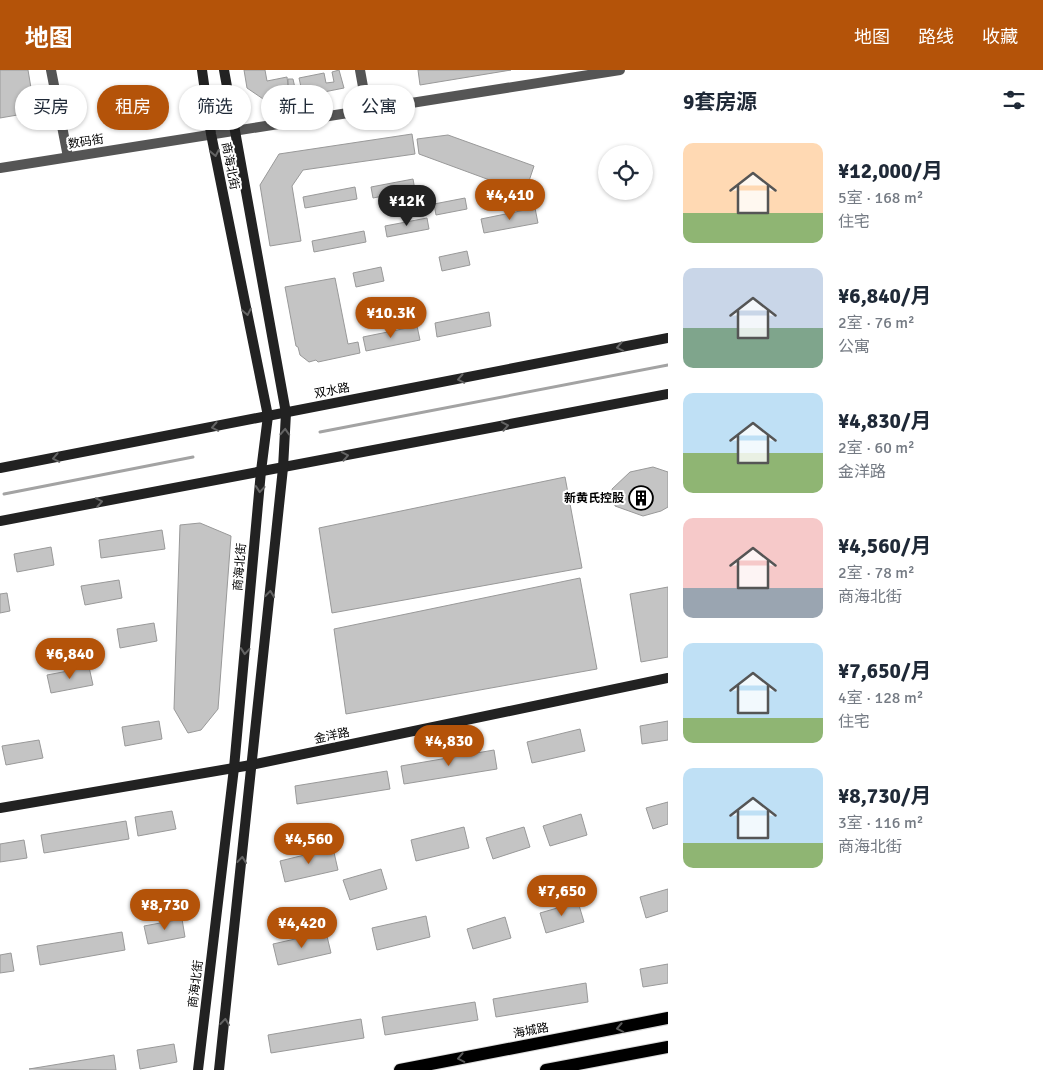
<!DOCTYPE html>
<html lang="zh">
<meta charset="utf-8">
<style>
:root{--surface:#fff;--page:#f6f6f7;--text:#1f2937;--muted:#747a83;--accent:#b45309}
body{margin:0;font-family:Signika,"Noto Sans SC",sans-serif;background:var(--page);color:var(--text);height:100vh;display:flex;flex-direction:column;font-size:19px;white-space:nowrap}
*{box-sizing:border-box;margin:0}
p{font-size:16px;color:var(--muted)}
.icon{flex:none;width:28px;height:28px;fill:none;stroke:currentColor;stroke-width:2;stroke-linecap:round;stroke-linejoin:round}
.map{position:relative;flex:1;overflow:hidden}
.side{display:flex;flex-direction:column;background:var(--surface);width:375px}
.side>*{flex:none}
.banner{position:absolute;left:15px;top:15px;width:475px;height:45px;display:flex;gap:10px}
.controls{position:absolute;left:598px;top:75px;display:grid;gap:10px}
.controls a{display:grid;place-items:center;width:55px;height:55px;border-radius:50%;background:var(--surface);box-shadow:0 1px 4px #0004;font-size:25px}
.price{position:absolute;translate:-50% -42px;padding:0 11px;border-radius:18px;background:var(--accent);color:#fff;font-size:16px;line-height:32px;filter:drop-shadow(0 1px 2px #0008)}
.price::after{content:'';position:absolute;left:50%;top:30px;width:15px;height:11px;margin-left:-8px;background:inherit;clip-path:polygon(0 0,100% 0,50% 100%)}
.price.active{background:#222;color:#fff}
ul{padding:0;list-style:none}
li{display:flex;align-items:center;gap:15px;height:125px;padding:0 15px}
li span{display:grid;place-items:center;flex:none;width:140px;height:100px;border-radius:10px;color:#555}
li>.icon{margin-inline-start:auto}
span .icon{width:60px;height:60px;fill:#fffc;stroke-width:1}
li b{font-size:21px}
h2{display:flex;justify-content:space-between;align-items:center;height:60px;padding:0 15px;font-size:21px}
.pill{padding:0 18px;border-radius:22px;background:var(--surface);box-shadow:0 1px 4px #0004;font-size:18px;line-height:45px}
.pill.active{background:var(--accent);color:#fff}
header{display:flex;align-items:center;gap:30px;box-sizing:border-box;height:70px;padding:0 25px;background:var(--accent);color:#fff}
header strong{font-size:24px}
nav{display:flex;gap:28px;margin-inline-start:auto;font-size:18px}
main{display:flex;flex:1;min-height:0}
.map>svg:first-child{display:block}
</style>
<header>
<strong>地图</strong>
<nav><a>地图</a><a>路线</a><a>收藏</a></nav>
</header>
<main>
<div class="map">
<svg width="668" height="1000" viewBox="0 0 668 1000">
<rect width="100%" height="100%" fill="#fff"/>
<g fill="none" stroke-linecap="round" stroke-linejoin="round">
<!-- stream -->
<g stroke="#a3a3a3" stroke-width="3">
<polyline points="320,362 668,295"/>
<polyline points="4,424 193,387"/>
</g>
</g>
<!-- building -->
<g fill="#c4c4c4" stroke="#999">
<polygon points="0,0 28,0 35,42 0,48"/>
<polygon points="244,0 265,0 267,11 287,7 288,15 288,9 293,9 295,18 301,17 299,8 324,3 326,13 334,12 332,2 339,0 344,18 269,33 247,18"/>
<polygon points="418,0 511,0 420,15"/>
<polygon points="412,64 415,84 303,100 292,116 301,171 270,176 260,115 279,84"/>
<polygon points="448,65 534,96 525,123 419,84 417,69"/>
<polygon points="413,109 415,120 373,128 371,117"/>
<polygon points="355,117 357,129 305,138 303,127"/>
<polygon points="465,128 467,139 436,145 434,134"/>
<polygon points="535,138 538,153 484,163 481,149"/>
<polygon points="427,148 429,159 387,167 385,156"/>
<polygon points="364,161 366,172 314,182 312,171"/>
<polygon points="467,181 470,195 442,201 439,187"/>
<polygon points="381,197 384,211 356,217 353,203"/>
<polygon points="335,208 348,274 358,272 360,283 318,292 316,290 309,292 300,285 298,277 296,276 285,217"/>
<polygon points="489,242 491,256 437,267 435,253"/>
<polygon points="417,256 420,270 366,281 363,267"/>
<polygon points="653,397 668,402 668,437 661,441 643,446 615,436 612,419 630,402"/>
<polygon points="565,407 582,498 332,543 319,458"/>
<polygon points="200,453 231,466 218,639 201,660 188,663 174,639 180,455"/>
<polygon points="162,460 165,479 101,488 99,470"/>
<polygon points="51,477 54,495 17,502 14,484"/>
<polygon points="580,508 597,599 346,644 334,559"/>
<polygon points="119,510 122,528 85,535 81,516"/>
<polygon points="668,517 668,587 641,592 630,524"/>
<polygon points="7,523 10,541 0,543 0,524"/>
<polygon points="154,553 157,571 120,578 117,559"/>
<polygon points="89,597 93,615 51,623 47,605"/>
<polygon points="159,651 162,669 125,676 122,657"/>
<polygon points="668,651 668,670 642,674 640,656"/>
<polygon points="580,659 585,681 532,693 527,672"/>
<polygon points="39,670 43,688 6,695 2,676"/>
<polygon points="494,680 497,699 404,714 401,696"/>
<polygon points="387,701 390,719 297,734 295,716"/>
<polygon points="668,732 668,754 653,759 646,738"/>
<polygon points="172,741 176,759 138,766 135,747"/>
<polygon points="581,744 587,765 550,776 543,756"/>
<polygon points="126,751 129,769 44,783 41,765"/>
<polygon points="464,757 469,778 416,791 411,770"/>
<polygon points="524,757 530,777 493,789 486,768"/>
<polygon points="24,770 27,788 0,792 0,774"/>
<polygon points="333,778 338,800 285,812 280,791"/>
<polygon points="381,799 387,819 350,830 343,810"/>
<polygon points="668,819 668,841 646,848 640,827"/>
<polygon points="578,832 584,852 546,863 540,843"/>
<polygon points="426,846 430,867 377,880 372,858"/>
<polygon points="505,847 511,868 473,879 467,859"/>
<polygon points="182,849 185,867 148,874 144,856"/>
<polygon points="122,862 125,880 40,895 37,876"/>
<polygon points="326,862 331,883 278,895 273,874"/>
<polygon points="11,883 14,901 0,903 0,885"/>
<polygon points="668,894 668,913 643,917 640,899"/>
<polygon points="586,913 588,932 496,947 493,929"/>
<polygon points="475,932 478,950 385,965 382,947"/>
<polygon points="361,949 364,968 271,983 268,965"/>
<polygon points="174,974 177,992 140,999 137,980"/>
<polygon points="114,985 116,1000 29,999"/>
</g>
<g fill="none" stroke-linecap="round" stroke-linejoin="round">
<!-- primary casing -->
<g stroke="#dbdbdb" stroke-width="14">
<g id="primary">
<polyline points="400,1000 668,948"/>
<polyline points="546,1000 668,977"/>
</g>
</g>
<!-- street -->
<g stroke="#555" stroke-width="10">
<polyline points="51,0 68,87"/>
<polyline points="360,0 367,39"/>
<polyline points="0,98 620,0"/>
</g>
<!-- secondary -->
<g stroke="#222" stroke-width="10">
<polyline points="0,398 668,268"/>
<polyline points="0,451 668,324"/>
<polyline points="0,738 251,695 668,608"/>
<polyline points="198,1000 234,698 261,401 268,346 211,64 202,0"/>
<polyline points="219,1000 283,398 286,343 224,0"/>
</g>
<!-- primary -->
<use href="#primary" stroke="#000" stroke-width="12"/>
</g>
<!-- one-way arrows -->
<defs><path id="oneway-chevron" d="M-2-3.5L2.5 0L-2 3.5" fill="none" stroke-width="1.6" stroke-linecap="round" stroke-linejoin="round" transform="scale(1.25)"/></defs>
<g stroke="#646464">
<use href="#oneway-chevron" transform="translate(215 83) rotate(79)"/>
<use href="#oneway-chevron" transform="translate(247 242) rotate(79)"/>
<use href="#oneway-chevron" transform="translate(620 277) rotate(169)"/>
<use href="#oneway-chevron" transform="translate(461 309) rotate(169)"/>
<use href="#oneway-chevron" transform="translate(505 356) rotate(-11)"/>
<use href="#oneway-chevron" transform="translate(215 357) rotate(169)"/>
<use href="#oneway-chevron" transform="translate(285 362) rotate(-87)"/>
<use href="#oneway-chevron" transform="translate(345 386) rotate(-11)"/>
<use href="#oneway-chevron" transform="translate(56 388) rotate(169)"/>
<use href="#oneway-chevron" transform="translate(260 419) rotate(95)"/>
<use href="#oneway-chevron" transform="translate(99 432) rotate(-11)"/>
<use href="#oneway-chevron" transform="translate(270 524) rotate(-84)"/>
<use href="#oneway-chevron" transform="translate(245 581) rotate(95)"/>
<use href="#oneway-chevron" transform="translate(242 790) rotate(-84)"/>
<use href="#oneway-chevron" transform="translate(225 952) rotate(-84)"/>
</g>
<g stroke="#595959">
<use href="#oneway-chevron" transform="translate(620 958) rotate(169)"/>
<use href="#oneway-chevron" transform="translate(461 988) rotate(169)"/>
</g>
<!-- icons -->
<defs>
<g id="building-ring" transform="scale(1.25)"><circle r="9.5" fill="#fff" stroke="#000" stroke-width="1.5"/><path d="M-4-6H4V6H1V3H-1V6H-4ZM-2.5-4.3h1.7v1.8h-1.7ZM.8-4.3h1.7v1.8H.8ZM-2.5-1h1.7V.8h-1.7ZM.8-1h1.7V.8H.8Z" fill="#000"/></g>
</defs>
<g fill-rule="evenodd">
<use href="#building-ring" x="641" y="428"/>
</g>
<g text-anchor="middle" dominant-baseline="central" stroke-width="4" stroke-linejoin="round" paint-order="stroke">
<!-- street labels -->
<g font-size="12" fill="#000" stroke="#fff">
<text transform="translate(86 72) rotate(-9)">数码街</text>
<text transform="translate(230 96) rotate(79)">商海北街</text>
<text transform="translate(332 321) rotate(-11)">双水路</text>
<text transform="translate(240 497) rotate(-85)">商海北街</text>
<text transform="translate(332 666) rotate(-12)">金洋路</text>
<text transform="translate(196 914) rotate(-83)">商海北街</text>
<text transform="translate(531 961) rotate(-11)">海城路</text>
</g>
<!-- poi labels -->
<g font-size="12" font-weight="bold" fill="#000" stroke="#fff" text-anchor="end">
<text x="624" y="428">新黄氏控股</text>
</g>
</g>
</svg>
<div class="controls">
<a><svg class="icon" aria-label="locate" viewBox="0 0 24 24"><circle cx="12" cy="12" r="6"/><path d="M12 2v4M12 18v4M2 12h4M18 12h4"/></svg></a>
</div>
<b class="price" style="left:510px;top:151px">¥4,410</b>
<b class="price active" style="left:407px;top:157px">¥12K</b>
<b class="price" style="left:391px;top:269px">¥10.3K</b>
<b class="price" style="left:70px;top:610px">¥6,840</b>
<b class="price" style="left:449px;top:697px">¥4,830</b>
<b class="price" style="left:309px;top:795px">¥4,560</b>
<b class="price" style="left:562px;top:847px">¥7,650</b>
<b class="price" style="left:165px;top:861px">¥8,730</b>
<b class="price" style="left:302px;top:879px">¥4,420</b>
<div class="banner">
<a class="pill">买房</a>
<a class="pill active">租房</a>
<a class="pill">筛选</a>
<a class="pill">新上</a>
<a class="pill">公寓</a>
</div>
</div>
<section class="side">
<h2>9套房源<svg class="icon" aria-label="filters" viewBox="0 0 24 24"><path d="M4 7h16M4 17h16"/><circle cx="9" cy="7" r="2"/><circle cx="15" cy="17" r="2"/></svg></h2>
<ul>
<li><span style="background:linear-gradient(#ffd9b3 70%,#8fb573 0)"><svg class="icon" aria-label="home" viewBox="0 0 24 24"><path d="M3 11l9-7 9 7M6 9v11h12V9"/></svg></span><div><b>¥12,000/月</b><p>5室 · 168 m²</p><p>住宅</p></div></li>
<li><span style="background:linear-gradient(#c9d6e8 60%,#7fa58c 0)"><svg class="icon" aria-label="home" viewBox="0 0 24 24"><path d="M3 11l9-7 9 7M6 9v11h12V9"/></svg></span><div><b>¥6,840/月</b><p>2室 · 76 m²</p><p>公寓</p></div></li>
<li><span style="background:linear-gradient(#bfe0f5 60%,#8fb573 0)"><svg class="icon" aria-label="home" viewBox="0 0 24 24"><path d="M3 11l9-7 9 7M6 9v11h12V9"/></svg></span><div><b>¥4,830/月</b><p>2室 · 60 m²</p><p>金洋路</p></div></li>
<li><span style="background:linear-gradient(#f6c9c9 70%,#9aa5b1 0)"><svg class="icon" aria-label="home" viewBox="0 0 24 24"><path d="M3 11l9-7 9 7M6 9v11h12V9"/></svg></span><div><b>¥4,560/月</b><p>2室 · 78 m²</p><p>商海北街</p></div></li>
<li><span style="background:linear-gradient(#bfe0f5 75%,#8fb573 0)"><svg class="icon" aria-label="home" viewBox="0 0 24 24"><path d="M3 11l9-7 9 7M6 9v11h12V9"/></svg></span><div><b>¥7,650/月</b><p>4室 · 128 m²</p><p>住宅</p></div></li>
<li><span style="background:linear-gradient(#bfe0f5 75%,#8fb573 0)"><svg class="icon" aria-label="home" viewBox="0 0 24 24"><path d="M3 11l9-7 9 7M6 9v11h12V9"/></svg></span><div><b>¥8,730/月</b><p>3室 · 116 m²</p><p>商海北街</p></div></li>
</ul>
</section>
</main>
